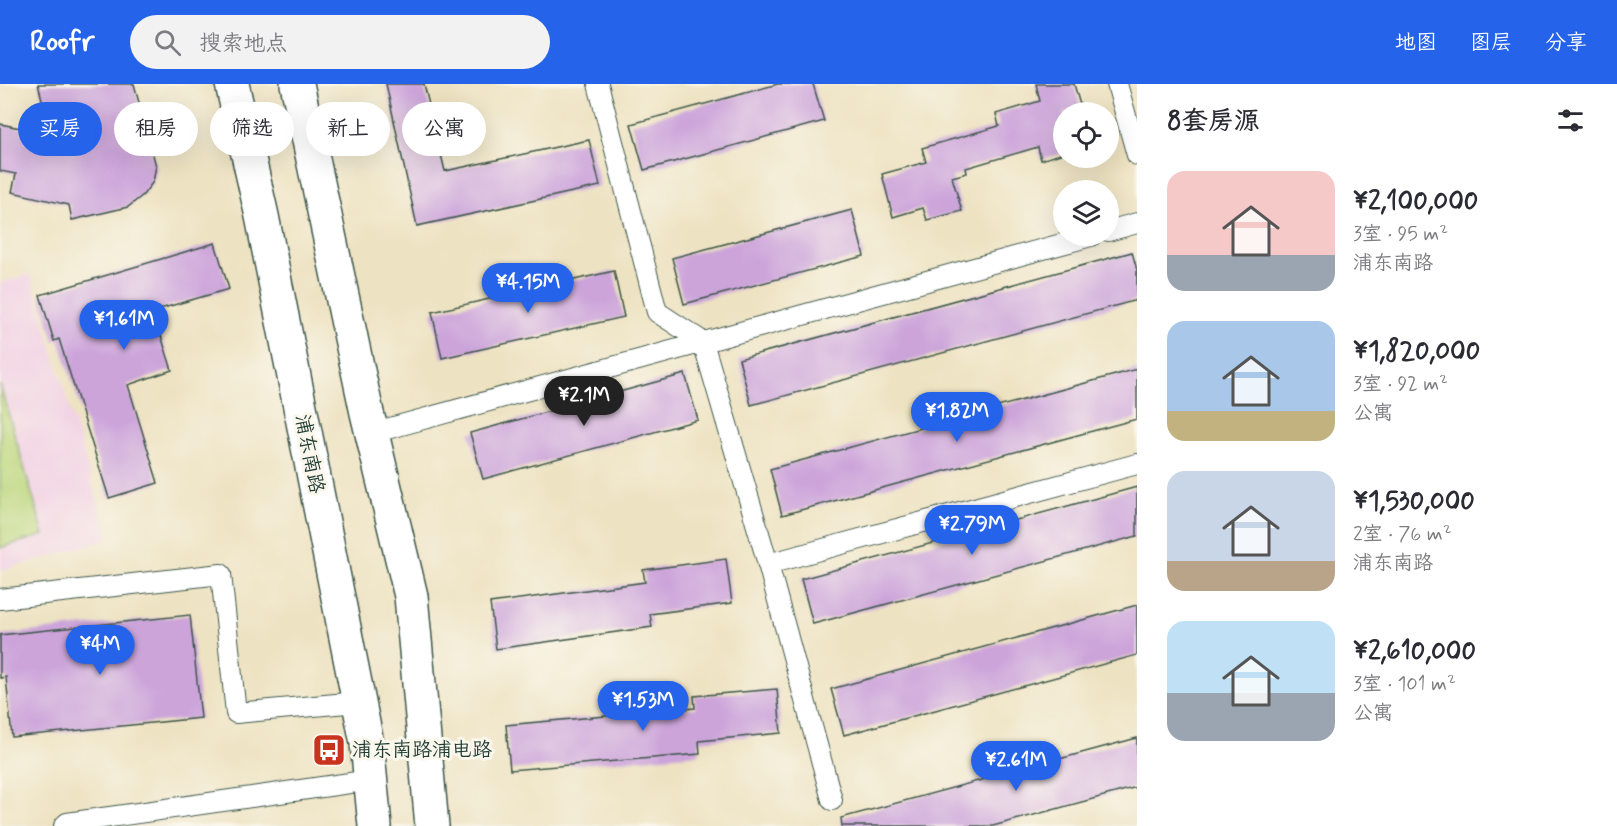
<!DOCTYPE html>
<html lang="zh">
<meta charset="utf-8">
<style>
:root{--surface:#fff;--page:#f2f2f3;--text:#2b2b33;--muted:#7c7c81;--accent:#2563eb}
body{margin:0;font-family:Mynerve,"LXGW WenKai TC",sans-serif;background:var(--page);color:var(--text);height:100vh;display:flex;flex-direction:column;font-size:22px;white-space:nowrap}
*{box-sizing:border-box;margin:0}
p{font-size:20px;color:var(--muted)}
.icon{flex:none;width:33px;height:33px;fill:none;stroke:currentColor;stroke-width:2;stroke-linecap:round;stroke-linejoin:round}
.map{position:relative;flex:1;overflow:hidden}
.sheet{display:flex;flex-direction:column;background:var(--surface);width:480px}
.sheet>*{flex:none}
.guide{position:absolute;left:18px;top:18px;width:570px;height:54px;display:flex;gap:12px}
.buttons{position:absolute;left:1053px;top:18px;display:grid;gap:12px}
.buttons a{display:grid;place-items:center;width:66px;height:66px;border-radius:50%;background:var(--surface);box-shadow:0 6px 24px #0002;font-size:30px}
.price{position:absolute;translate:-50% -51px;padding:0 14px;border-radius:21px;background:var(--accent);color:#fff;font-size:20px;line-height:39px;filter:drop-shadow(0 2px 3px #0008)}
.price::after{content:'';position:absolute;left:50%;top:36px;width:18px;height:14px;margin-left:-9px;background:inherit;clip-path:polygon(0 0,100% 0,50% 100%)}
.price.selected{background:#222;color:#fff}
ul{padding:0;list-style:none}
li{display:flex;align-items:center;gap:18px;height:150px;padding:0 30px}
li span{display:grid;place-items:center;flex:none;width:168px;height:120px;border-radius:18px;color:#555}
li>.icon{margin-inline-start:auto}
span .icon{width:72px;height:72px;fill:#fffc;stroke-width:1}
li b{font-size:26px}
h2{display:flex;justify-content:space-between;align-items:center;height:72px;padding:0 30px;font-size:26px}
.tag{padding:0 21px;border-radius:27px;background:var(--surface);box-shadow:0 6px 24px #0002;font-size:21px;line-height:54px}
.tag.selected{background:var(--accent);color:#fff}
header{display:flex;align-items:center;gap:36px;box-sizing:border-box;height:84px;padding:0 30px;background:var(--accent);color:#fff}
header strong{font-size:28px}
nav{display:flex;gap:33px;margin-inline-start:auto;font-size:21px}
.search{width:420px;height:54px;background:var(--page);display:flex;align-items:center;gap:15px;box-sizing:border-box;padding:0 21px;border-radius:33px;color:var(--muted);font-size:22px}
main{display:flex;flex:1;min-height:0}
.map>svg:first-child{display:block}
</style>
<header>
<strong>Roofr</strong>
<div class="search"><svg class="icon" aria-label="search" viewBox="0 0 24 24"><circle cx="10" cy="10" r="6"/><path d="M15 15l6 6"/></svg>搜索地点</div>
<nav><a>地图</a><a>图层</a><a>分享</a></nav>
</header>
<main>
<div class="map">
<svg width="1137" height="742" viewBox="0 0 1137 742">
<rect width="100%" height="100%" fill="#fbf7ec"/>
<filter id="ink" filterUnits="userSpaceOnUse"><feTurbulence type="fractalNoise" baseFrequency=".0167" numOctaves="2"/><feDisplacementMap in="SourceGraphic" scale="12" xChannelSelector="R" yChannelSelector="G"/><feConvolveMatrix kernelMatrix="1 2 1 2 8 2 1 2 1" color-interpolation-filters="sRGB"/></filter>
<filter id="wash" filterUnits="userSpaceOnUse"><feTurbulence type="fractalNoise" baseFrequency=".008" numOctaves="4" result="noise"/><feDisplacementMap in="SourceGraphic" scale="24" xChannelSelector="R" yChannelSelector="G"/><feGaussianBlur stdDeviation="1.35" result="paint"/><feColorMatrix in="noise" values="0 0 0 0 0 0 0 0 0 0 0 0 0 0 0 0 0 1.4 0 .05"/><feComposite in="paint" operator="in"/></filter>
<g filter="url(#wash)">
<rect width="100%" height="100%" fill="#ede2c1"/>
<!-- built -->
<polygon fill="#f1d0e3" points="30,190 109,455 0,487 0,199"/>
<!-- green -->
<polygon fill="#bbd67b" stroke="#6d8a58" stroke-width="1.5" points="0,301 44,451 0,464"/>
<g id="blocks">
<!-- building -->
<g fill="#cca4da">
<polygon points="38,0 134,0 156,82 153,98 143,111 128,123 72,136 69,121 12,108 16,90 0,87 0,40 51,50"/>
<polygon points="386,0 424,0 445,87 589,56 600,102 417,142"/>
<polygon points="778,0 813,0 824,37 644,86 631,40"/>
<polygon points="1036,0 1074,0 1082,28 1064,28 1064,69 1041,76 1038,63 966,84 967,89 952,93 962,127 927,136 923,124 893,133 882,90 926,78 922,64 999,42 996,30 1040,17"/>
<polygon points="852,126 864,172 684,220 672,174"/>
<polygon points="215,159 229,205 153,227 172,286 128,301 158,399 109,414 59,255 54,257 40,211"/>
<polygon points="1132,168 1137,186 1137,216 751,321 739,275"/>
<polygon points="614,187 624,233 442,274 432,228"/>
<polygon points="1137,285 1137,335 782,431 770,385"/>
<polygon points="685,290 698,336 483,395 470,349"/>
<polygon points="1137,403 1137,452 813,540 801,495"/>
<polygon points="726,475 732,519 650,530 652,543 496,565 490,519 645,498 643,486"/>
<polygon points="1137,521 1137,571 844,651 831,605"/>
<polygon points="190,531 201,634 12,653 6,593 0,594 0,551"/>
<polygon points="777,605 781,649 699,657 700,670 510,686 506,641 695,624 694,612"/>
<polygon points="1137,654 1137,703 993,742 842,742 841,734"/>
</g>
</g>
</g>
<g filter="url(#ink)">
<use href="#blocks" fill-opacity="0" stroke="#3e5649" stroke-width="1.5"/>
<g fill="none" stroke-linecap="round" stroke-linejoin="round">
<!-- lane casing -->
<g stroke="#3e5649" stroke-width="22">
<g id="lane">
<polyline points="598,0 657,228 703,258 768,480 832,716"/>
<polyline points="1117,0 1137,71"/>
<polyline points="1108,147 1137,139"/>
<polyline points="372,349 1091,152"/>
<polyline points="768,480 1137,380"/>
<polyline points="0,515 221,490 236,629 358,618"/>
<polyline points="64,742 67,739 371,696"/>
</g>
</g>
<!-- primary casing -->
<g stroke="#3e5649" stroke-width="36">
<g id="primary">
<polyline points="232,0 262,132 367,659 375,742"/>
<polyline points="297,0 367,329 411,512 432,742"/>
</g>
</g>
<!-- lane -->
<use href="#lane" stroke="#fff" stroke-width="20"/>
<!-- primary -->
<use href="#primary" stroke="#fff" stroke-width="33"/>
</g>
</g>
<!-- icons -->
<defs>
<g id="bus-square" transform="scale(1.725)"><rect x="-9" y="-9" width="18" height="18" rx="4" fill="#c8321e" stroke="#fbf7ec"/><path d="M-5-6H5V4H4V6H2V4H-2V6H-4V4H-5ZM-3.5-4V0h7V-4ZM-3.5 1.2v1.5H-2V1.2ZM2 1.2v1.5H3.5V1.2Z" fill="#fff"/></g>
</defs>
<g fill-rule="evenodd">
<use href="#bus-square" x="329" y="666"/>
</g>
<g text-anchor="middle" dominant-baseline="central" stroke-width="6" stroke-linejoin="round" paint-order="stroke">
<!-- street labels -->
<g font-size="20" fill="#1f3d34" stroke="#fbf7ec">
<text transform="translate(309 370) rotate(79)">浦东南路</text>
</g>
<!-- poi labels -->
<g font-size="20" fill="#1f3d34" stroke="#fbf7ec" text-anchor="start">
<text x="352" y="666">浦东南路浦电路</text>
</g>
</g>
</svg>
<div class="buttons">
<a><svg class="icon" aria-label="locate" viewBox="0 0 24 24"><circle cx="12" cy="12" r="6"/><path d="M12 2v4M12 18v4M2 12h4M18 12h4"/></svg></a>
<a><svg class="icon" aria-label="layers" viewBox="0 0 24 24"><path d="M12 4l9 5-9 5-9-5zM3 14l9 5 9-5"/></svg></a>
</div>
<b class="price" style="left:528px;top:230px">¥4.15M</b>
<b class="price" style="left:124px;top:267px">¥1.61M</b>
<b class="price selected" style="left:584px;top:343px">¥2.1M</b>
<b class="price" style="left:957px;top:359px">¥1.82M</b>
<b class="price" style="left:972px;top:472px">¥2.79M</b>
<b class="price" style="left:100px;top:592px">¥4M</b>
<b class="price" style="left:643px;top:648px">¥1.53M</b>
<b class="price" style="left:1016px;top:708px">¥2.61M</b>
<div class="guide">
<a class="tag selected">买房</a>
<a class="tag">租房</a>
<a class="tag">筛选</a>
<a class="tag">新上</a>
<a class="tag">公寓</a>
</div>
</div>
<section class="sheet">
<h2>8套房源<svg class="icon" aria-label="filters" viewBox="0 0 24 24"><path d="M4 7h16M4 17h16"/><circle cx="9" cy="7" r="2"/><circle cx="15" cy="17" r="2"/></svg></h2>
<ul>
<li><span style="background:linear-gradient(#f6c9c9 70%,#9aa5b1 0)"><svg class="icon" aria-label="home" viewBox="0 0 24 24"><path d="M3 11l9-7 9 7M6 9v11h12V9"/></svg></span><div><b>¥2,100,000</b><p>3室 · 95 m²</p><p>浦东南路</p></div></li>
<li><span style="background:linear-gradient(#a9c7e8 75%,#c2b280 0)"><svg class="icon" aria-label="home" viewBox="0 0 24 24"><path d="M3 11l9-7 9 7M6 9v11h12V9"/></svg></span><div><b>¥1,820,000</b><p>3室 · 92 m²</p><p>公寓</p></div></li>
<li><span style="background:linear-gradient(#c9d6e8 75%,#b9a48a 0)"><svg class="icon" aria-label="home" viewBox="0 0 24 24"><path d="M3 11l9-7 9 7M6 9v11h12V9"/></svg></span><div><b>¥1,530,000</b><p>2室 · 76 m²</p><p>浦东南路</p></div></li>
<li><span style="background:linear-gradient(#bfe0f5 60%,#9aa5b1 0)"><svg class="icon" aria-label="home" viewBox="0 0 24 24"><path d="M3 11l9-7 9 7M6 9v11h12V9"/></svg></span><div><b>¥2,610,000</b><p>3室 · 101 m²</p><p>公寓</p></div></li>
</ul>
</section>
</main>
